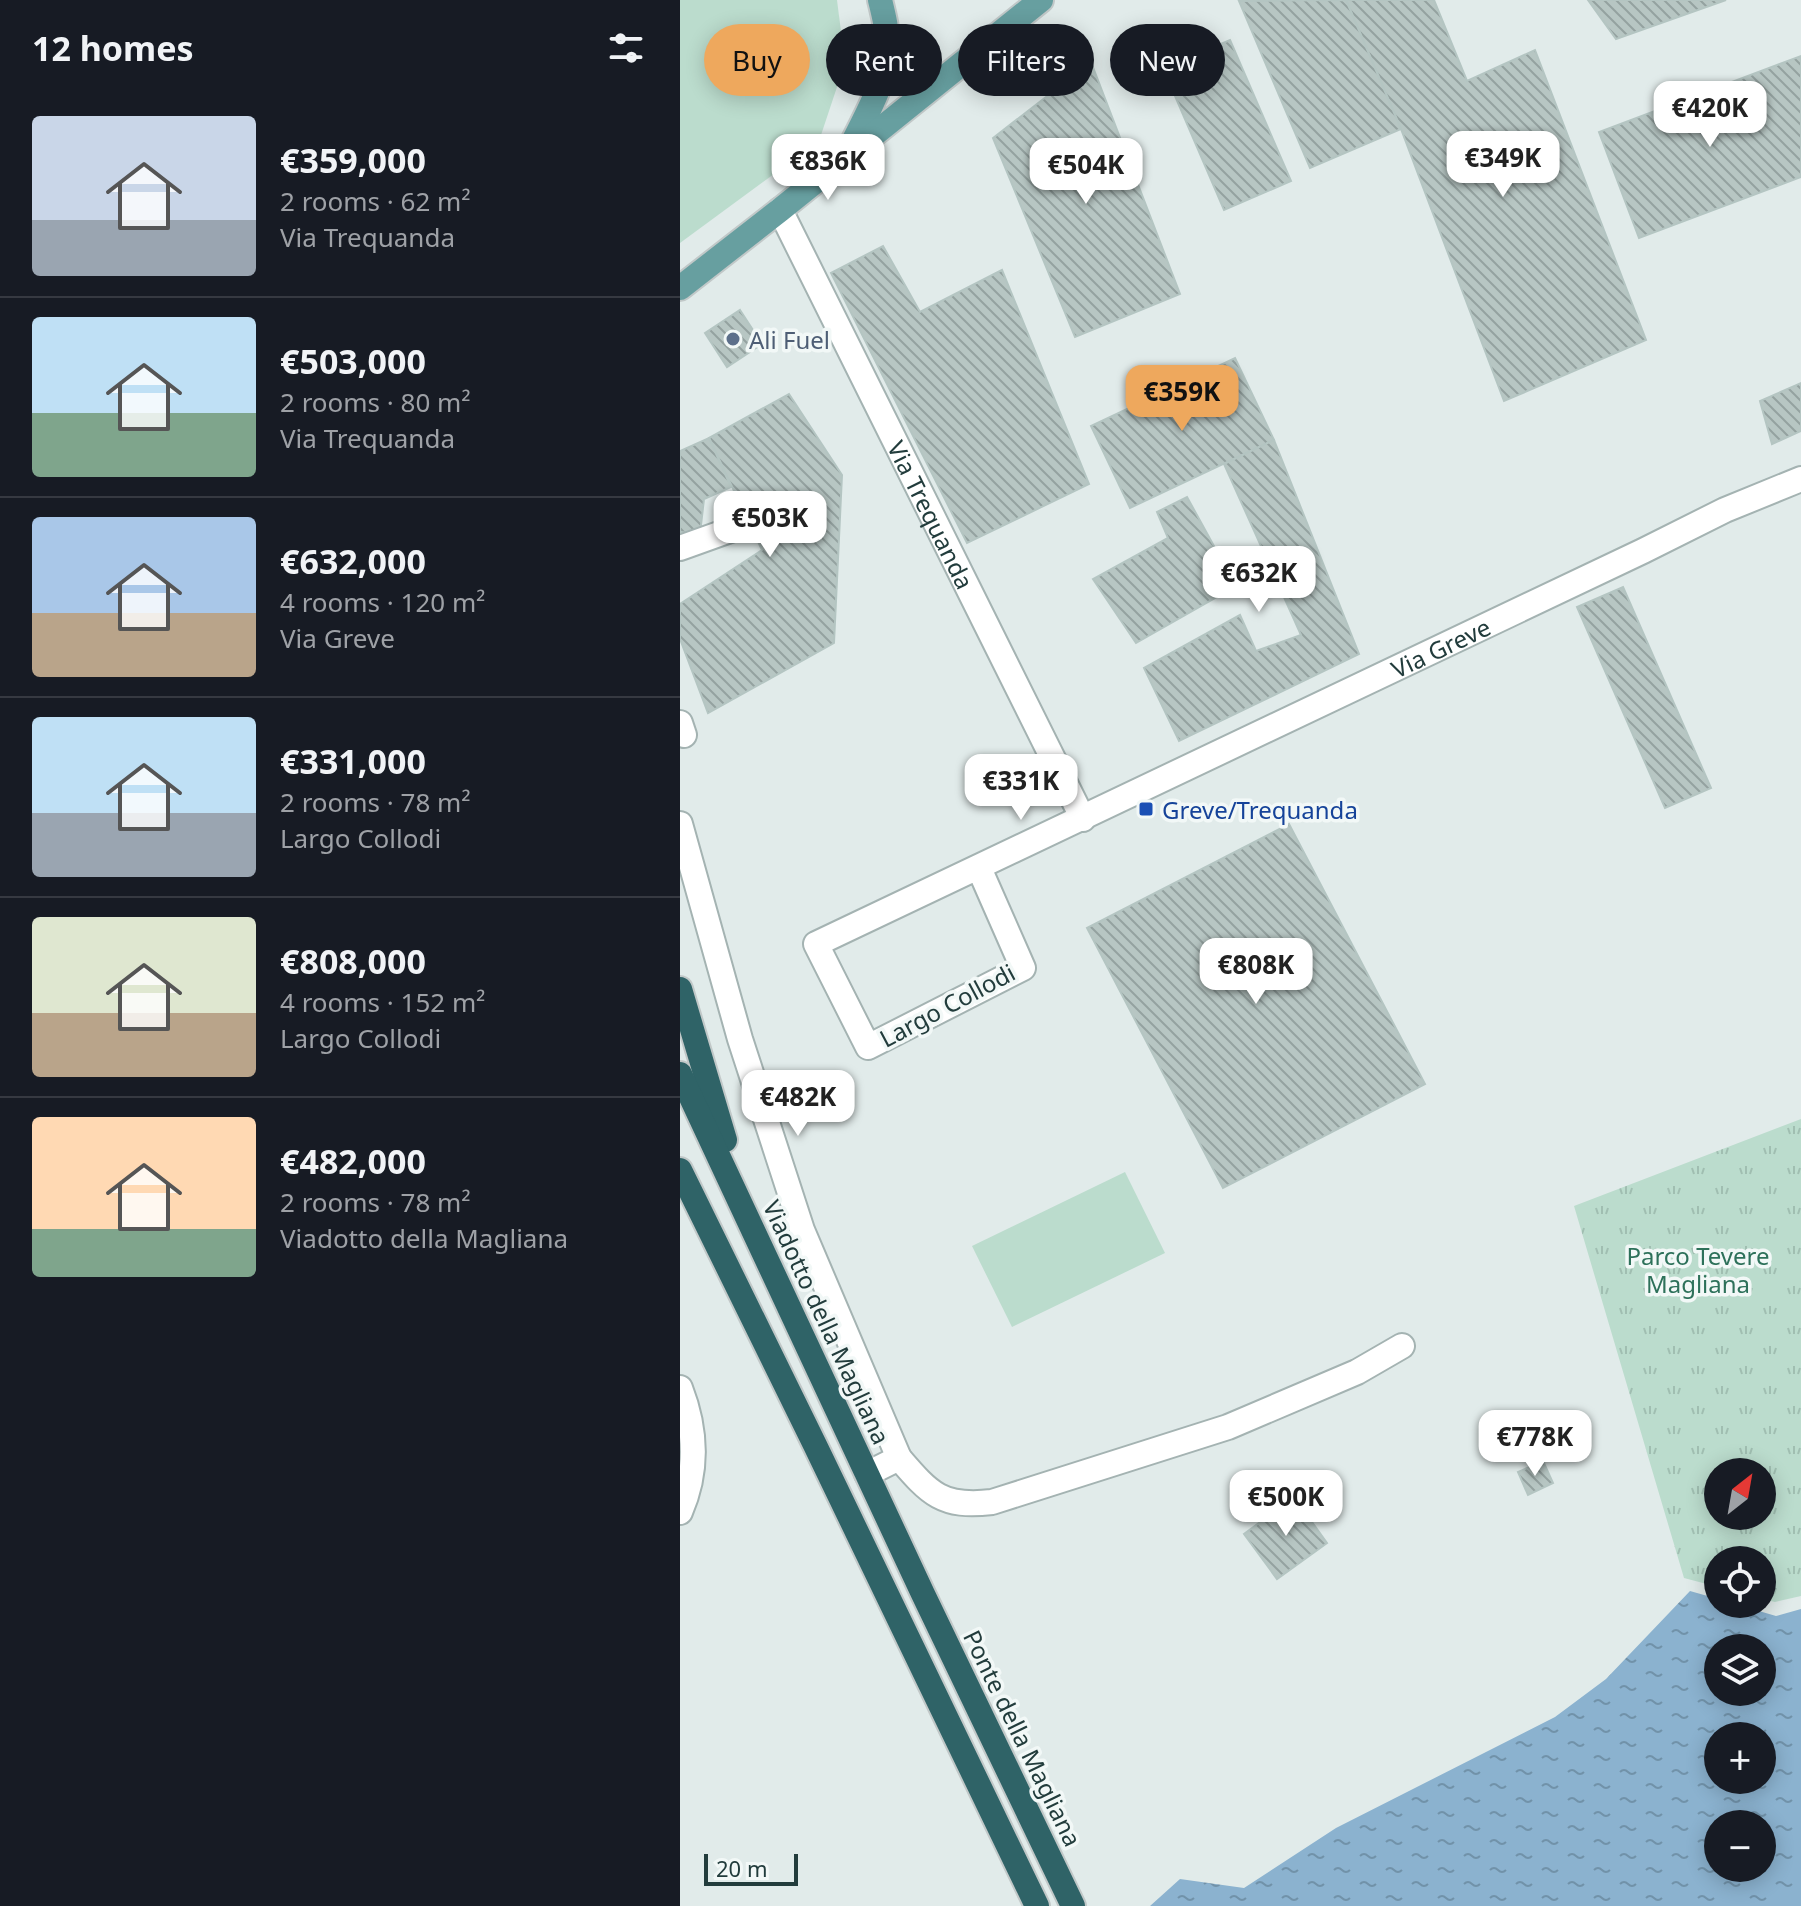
<!DOCTYPE html>
<meta charset="utf-8">
<style>
:root{--surface:#171b24;--page:#20242c;--text:#f1f3f6;--muted:#9ea1a6;--line:#363941;--accent:#eea85d}
body{margin:0;font-family:"Noto Sans",sans-serif;background:var(--page);color:var(--text);height:100vh;display:flex;flex-direction:column;font-size:30px;white-space:nowrap}
*{box-sizing:border-box;margin:0}
p{font-size:26px;color:var(--muted)}
.icon{flex:none;width:44px;height:44px;fill:none;stroke:currentColor;stroke-width:2;stroke-linecap:round;stroke-linejoin:round}
.map{position:relative;flex:1;overflow:hidden}
.side{display:flex;flex-direction:column;background:var(--surface);width:680px}
.side>*{flex:none}
.top-card{position:absolute;left:24px;top:24px;width:760px;height:72px;display:flex;gap:16px}
.needle{width:52px;rotate:31deg}
.buttons{position:absolute;left:1024px;top:1458px;display:grid;gap:16px}
.buttons a{display:grid;place-items:center;width:72px;height:72px;border-radius:50%;background:var(--surface);box-shadow:0 4px 20px #0003;font-size:40px}
.scale{position:absolute;left:24px;bottom:20px;width:94px;box-sizing:border-box;padding-left:8px;border:4px solid #223c3c;border-top:0;font-size:22px;line-height:28px;white-space:nowrap;color:#223c3c;-webkit-text-stroke:6px #f2f8f7;paint-order:stroke}
.price{position:absolute;translate:-50% -68px;padding:0 18px;border-radius:16px;background:#fff;color:#222;font-size:26px;line-height:52px;filter:drop-shadow(0 2px 4px #0008)}
.price::after{content:'';position:absolute;left:50%;top:48px;width:24px;height:18px;margin-left:-12px;background:inherit;clip-path:polygon(0 0,100% 0,50% 100%)}
.price.selected{background:var(--accent);color:#111}
ul{padding:0;list-style:none}
li{display:flex;align-items:center;gap:24px;height:200px;padding:0 32px}
li+li{border-top:2px solid var(--line)}
li span{display:grid;place-items:center;flex:none;width:224px;height:160px;border-radius:8px;color:#555}
li>.icon{margin-inline-start:auto}
span .icon{width:96px;height:96px;fill:#fffc;stroke-width:1}
li b{font-size:34px}
h2{display:flex;justify-content:space-between;align-items:center;height:96px;padding:0 32px;font-size:34px}
.pill{padding:0 28px;border-radius:36px;background:var(--surface);box-shadow:0 4px 20px #0003;font-size:28px;line-height:72px}
.pill.selected{background:var(--accent);color:#111}
main{display:flex;flex:1;min-height:0}
.map>svg:first-child{display:block}
</style>
<main>
<section class="side">
<h2>12 homes<svg class="icon" aria-label="filters" viewBox="0 0 24 24"><path d="M4 7h16M4 17h16"/><circle cx="9" cy="7" r="2"/><circle cx="15" cy="17" r="2"/></svg></h2>
<ul>
<li><span style="background:linear-gradient(#c9d6e8 65%,#9aa5b1 0)"><svg class="icon" aria-label="home" viewBox="0 0 24 24"><path d="M3 11l9-7 9 7M6 9v11h12V9"/></svg></span><div><b>€359,000</b><p>2 rooms · 62 m²</p><p>Via Trequanda</p></div></li>
<li><span style="background:linear-gradient(#bfe0f5 60%,#7fa58c 0)"><svg class="icon" aria-label="home" viewBox="0 0 24 24"><path d="M3 11l9-7 9 7M6 9v11h12V9"/></svg></span><div><b>€503,000</b><p>2 rooms · 80 m²</p><p>Via Trequanda</p></div></li>
<li><span style="background:linear-gradient(#a9c7e8 60%,#b9a48a 0)"><svg class="icon" aria-label="home" viewBox="0 0 24 24"><path d="M3 11l9-7 9 7M6 9v11h12V9"/></svg></span><div><b>€632,000</b><p>4 rooms · 120 m²</p><p>Via Greve</p></div></li>
<li><span style="background:linear-gradient(#bfe0f5 60%,#9aa5b1 0)"><svg class="icon" aria-label="home" viewBox="0 0 24 24"><path d="M3 11l9-7 9 7M6 9v11h12V9"/></svg></span><div><b>€331,000</b><p>2 rooms · 78 m²</p><p>Largo Collodi</p></div></li>
<li><span style="background:linear-gradient(#dfe7d0 60%,#b9a48a 0)"><svg class="icon" aria-label="home" viewBox="0 0 24 24"><path d="M3 11l9-7 9 7M6 9v11h12V9"/></svg></span><div><b>€808,000</b><p>4 rooms · 152 m²</p><p>Largo Collodi</p></div></li>
<li><span style="background:linear-gradient(#ffd9b3 70%,#7fa58c 0)"><svg class="icon" aria-label="home" viewBox="0 0 24 24"><path d="M3 11l9-7 9 7M6 9v11h12V9"/></svg></span><div><b>€482,000</b><p>2 rooms · 78 m²</p><p>Viadotto della Magliana</p></div></li>
</ul>
</section>
<div class="map">
<svg width="1121" height="1906" viewBox="0 0 1121 1906">
<defs>
<pattern id="park-tufts" width="24" height="20" patternUnits="userSpaceOnUse" patternTransform="scale(2)"><rect width="24" height="20" fill="#bbdccd"/><path d="M3 7l-1-3M5 7V3M7 7l1-3M15 17l-1-3M17 17v-4M19 17l1-3" fill="none" stroke="#a0beb1"/></pattern>
<pattern id="water-ripples" width="26" height="14" patternUnits="userSpaceOnUse" patternTransform="scale(2)"><rect width="26" height="14" fill="#8bb2cf"/><path d="M2 4q2-2 4 0t4 0M15 11q2-2 4 0t4 0" fill="none" stroke="#7192a9"/></pattern>
<pattern id="building-back-hatch" width="6" height="6" patternUnits="userSpaceOnUse" patternTransform="scale(2)"><rect width="6" height="6" fill="#b7c6c3"/><path d="M-1 5l2 2M0 0l6 6M5-1l2 2" fill="none" stroke="#94a2a0"/></pattern>
</defs>
<rect width="100%" height="100%" fill="#e1ebea"/>
<!-- green -->
<g fill="#bbdccd">
<polygon points="0,0 157,0 165,63 139,141 0,243"/>
<polygon points="445,1172 485,1253 332,1327 292,1246"/>
</g>
<!-- park -->
<path fill="url(#park-tufts)" fill-rule="evenodd" d="M 1121,1119 L 1121,1596 L 1095,1602 L 1082,1599 L 1082,1560 L 1038,1560 L 1038,1587 L 1004,1578 L 894,1206 ZM 1038,1472 L 1082,1472 L 1082,1516 L 1038,1516 Z"/>
<!-- water -->
<path fill="url(#water-ripples)" fill-rule="evenodd" d="M 1010,1591 L 1038,1599 L 1038,1604 L 1055,1604 L 1096,1616 L 1121,1609 L 1121,1906 L 470,1906 L 500,1879 L 564,1888 L 656,1828 L 875,1717 L 926,1679 ZM 1038,1648 L 1082,1648 L 1082,1692 L 1038,1692 ZM 1038,1736 L 1082,1736 L 1082,1780 L 1038,1780 ZM 1038,1824 L 1082,1824 L 1082,1868 L 1038,1868 Z"/>
<!-- building -->
<g fill="url(#building-back-hatch)" stroke="#b4c5c2" stroke-width="2">
<polygon points="666,0 754,0 787,81 855,50 966,340 824,401 721,129"/>
<polygon points="666,0 721,129 630,168 559,1"/>
<polygon points="908,0 1046,0 936,39"/>
<polygon points="550,40 611,181 544,210 483,68"/>
<polygon points="1121,56 1121,177 959,238 919,132"/>
<polygon points="411,62 500,294 395,337 313,138"/>
<polygon points="203,246 240,312 322,270 409,484 287,543 151,273"/>
<polygon points="60,310 82,344 47,367 25,333"/>
<polygon points="555,358 594,440 450,508 411,426"/>
<polygon points="1121,383 1121,431 1092,444 1080,401"/>
<polygon points="109,394 162,475 154,643 28,713 0,639 0,604 82,550 29,438"/>
<polygon points="29,438 51,487 24,499 20,534 0,532 0,451"/>
<polygon points="594,440 679,654 499,741 464,668 560,615 576,651 621,635 544,464"/>
<polygon points="507,497 556,586 456,643 413,579 488,538 477,512"/>
<polygon points="943,587 1031,788 985,808 897,607"/>
<polygon points="609,824 745,1084 543,1188 407,928"/>
<polygon points="863,1461 873,1483 848,1495 838,1472"/>
<polygon points="614,1497 647,1543 597,1579 564,1534"/>
</g>
<g fill="none" stroke-linecap="round" stroke-linejoin="round">
<!-- minor casing -->
<g stroke="#a4b3b2" stroke-width="28">
<g id="minor">
<path id="s1" d="M 100,210 L 403,819"/>
<polyline points="0,548 53,529"/>
<polyline points="0,723 4,735"/>
<polyline points="0,824 60,1039 122,1230 219,1458"/>
<path id="s2" d="M 299,868 L 343,968 L 188,1047 L 136,944 L 963,551 L 1045,510 L 1121,479"/>
<path d="M 0,1388 C 16,1429 18,1471 0,1512"/>
<path d="M 187,1474 L 219,1458 C 250,1494 262,1508 312,1502 L 548,1427 L 677,1372 L 722,1346"/>
</g>
</g>
<!-- major casing -->
<g stroke="#c1c8c8" stroke-width="28">
<g id="major">
<path d="M 170,148 C 185,117 205,85 207,49 C 208,32 204,16 200,0"/>
<polyline points="0,288 100,210 361,0"/>
</g>
</g>
<!-- highway casing -->
<g stroke="#c1c8c8" stroke-width="28">
<g id="highway">
<polyline points="0,989 45,1140"/>
<polyline points="0,1074 243,1594 393,1906"/>
<polyline points="0,1170 135,1445 357,1906"/>
</g>
</g>
<!-- minor -->
<use href="#minor" stroke="#fff" stroke-width="24"/>
<!-- major -->
<use href="#major" stroke="#679fa0" stroke-width="24"/>
<!-- highway -->
<use href="#highway" stroke="#2f6367" stroke-width="24"/>
</g>
<!-- markers -->
<circle fill="#5c6f8a" stroke="#f2f8f7" stroke-width="3" cx="53" cy="339" r="8"/>
<rect fill="#1a4fb4" stroke="#f2f8f7" stroke-width="3" x="458" y="801" width="16" height="16" rx="4"/>
<g text-anchor="middle" dominant-baseline="central" stroke-width="7" stroke-linejoin="round" paint-order="stroke">
<!-- service labels -->
<g font-size="24" fill="#4e5e75" stroke="#f2f8f7" text-anchor="start">
<text x="69" y="339">Ali Fuel</text>
</g>
<!-- street labels -->
<g font-size="24" fill="#223c3c" stroke="#f2f8f7">
<text stroke="none"><textPath href="#s1" startOffset="340">Via Trequanda</textPath></text>
<text stroke="none"><textPath href="#s2" startOffset="1090">Via Greve</textPath></text>
<text transform="translate(267 1005) rotate(-28)">Largo Collodi</text>
<text transform="translate(147 1322) rotate(65)">Viadotto della Magliana</text>
<text transform="translate(343 1738) rotate(64)">Ponte della Magliana</text>
</g>
<!-- transit labels -->
<g font-size="24" fill="#164399" stroke="#f2f8f7" text-anchor="start">
<text x="482" y="809">Greve/Trequanda</text>
</g>
<!-- park labels -->
<g font-size="24" fill="#2d715a" stroke="#f2f8f7">
<text x="1018" y="1255">Parco Tevere<tspan x="1018" dy="28">Magliana</tspan></text>
</g>
</g>
</svg>
<div class="buttons">
<a><svg class="needle" viewBox="-14 -14 28 28"><path d="M0-13l5 13h-10z" fill="#e53935"/><path d="M0 13l5-13h-10z" fill="#9ea1a6"/></svg></a>
<a><svg class="icon" aria-label="locate" viewBox="0 0 24 24"><circle cx="12" cy="12" r="6"/><path d="M12 2v4M12 18v4M2 12h4M18 12h4"/></svg></a>
<a><svg class="icon" aria-label="layers" viewBox="0 0 24 24"><path d="M12 4l9 5-9 5-9-5zM3 14l9 5 9-5"/></svg></a>
<a>+</a>
<a>−</a>
</div>
<div class="scale">20 m</div>
<b class="price" style="left:1030px;top:149px">€420K</b>
<b class="price" style="left:823px;top:199px">€349K</b>
<b class="price" style="left:148px;top:202px">€836K</b>
<b class="price" style="left:406px;top:206px">€504K</b>
<b class="price selected" style="left:502px;top:433px">€359K</b>
<b class="price" style="left:90px;top:559px">€503K</b>
<b class="price" style="left:579px;top:614px">€632K</b>
<b class="price" style="left:341px;top:822px">€331K</b>
<b class="price" style="left:576px;top:1006px">€808K</b>
<b class="price" style="left:118px;top:1138px">€482K</b>
<b class="price" style="left:855px;top:1478px">€778K</b>
<b class="price" style="left:606px;top:1538px">€500K</b>
<div class="top-card">
<a class="pill selected">Buy</a>
<a class="pill">Rent</a>
<a class="pill">Filters</a>
<a class="pill">New</a>
</div>
</div>
</main>
